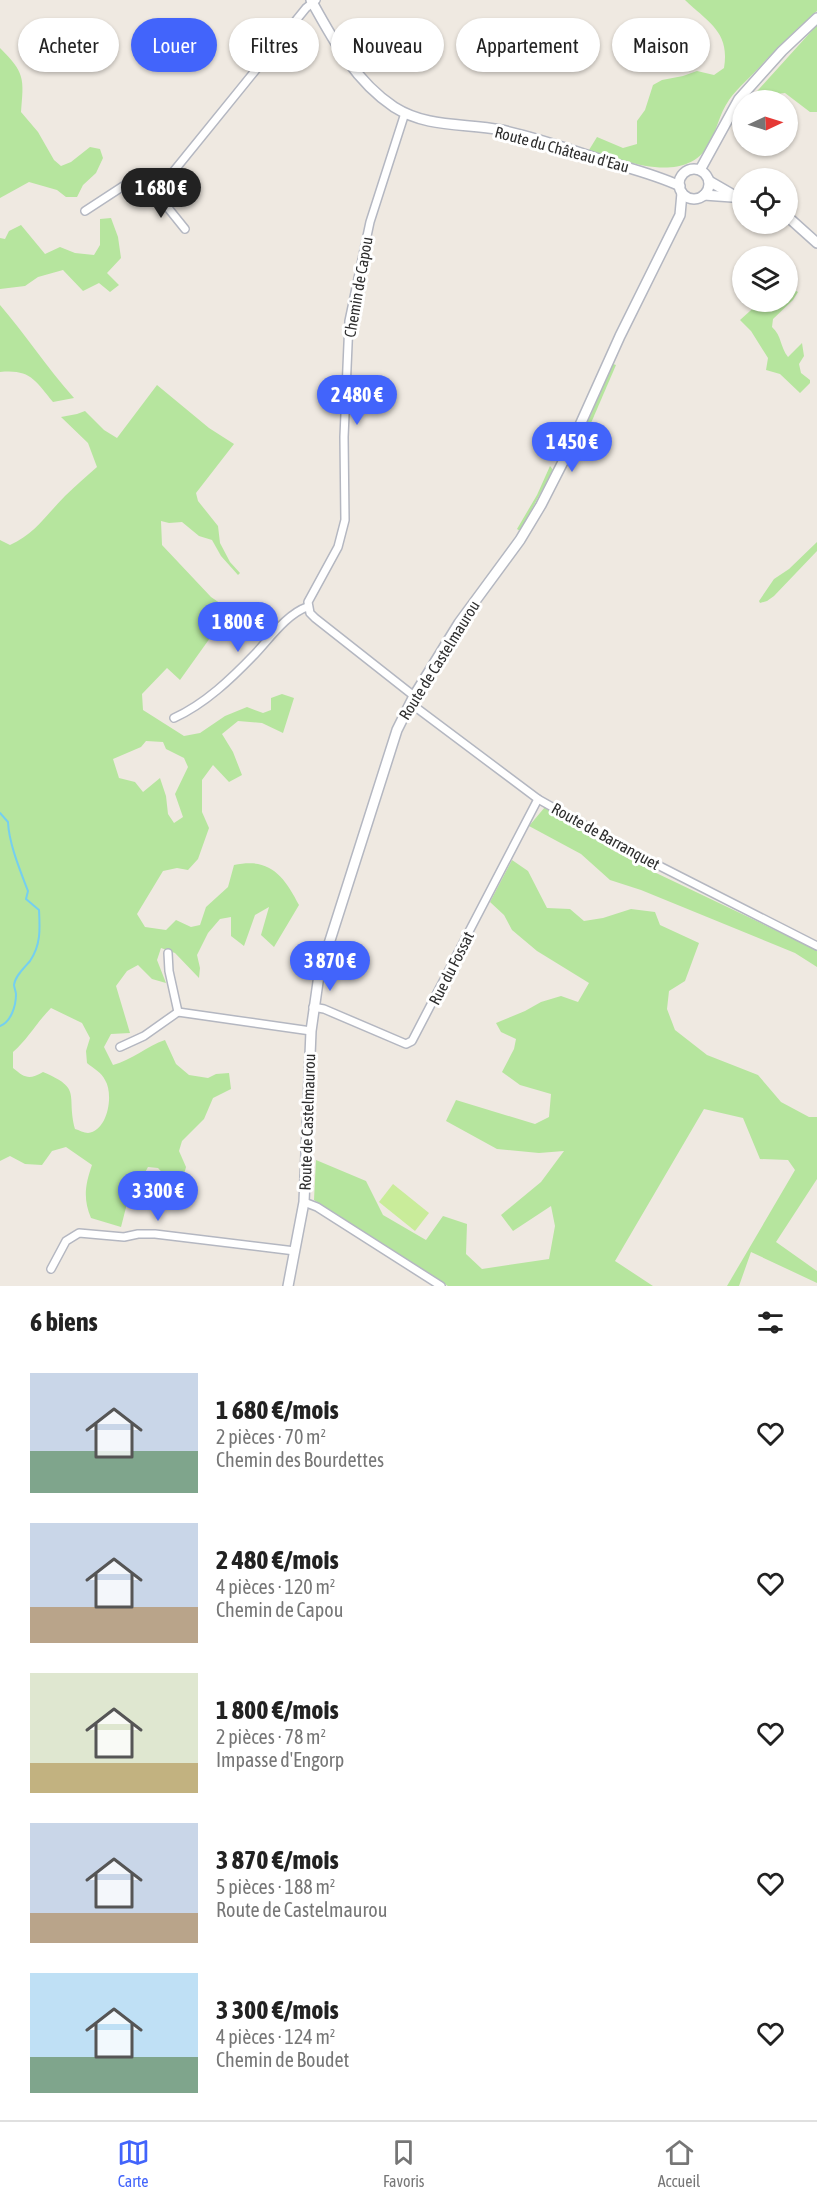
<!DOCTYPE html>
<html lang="fr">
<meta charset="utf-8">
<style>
:root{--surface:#fff;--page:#f6f6f6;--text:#222;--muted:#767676;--line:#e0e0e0;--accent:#4264fb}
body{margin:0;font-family:"Asap Condensed",sans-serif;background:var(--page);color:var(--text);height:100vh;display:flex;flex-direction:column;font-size:22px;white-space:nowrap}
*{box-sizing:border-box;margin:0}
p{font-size:20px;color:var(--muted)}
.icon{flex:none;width:33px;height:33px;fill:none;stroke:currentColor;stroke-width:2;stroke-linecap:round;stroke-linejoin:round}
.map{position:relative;height:1286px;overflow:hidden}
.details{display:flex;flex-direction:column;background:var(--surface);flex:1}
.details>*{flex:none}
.guide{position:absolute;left:18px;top:18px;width:782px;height:54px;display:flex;gap:12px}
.needle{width:39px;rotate:86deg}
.tools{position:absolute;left:732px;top:90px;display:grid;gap:12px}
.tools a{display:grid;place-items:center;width:66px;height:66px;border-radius:50%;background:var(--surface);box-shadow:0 2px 4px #0004;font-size:30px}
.price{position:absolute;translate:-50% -51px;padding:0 14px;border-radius:21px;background:var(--accent);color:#fff;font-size:20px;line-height:39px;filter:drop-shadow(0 2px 3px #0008)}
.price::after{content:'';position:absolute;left:50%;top:36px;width:18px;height:14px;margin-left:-9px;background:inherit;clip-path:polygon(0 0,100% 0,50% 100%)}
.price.active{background:#222;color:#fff}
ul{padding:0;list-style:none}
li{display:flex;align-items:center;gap:18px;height:150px;padding:0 30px}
li span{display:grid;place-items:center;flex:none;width:168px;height:120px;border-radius:0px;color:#555}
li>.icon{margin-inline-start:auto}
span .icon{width:72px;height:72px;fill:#fffc;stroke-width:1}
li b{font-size:26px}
h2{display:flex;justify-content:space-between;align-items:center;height:72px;padding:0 30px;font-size:26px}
.chip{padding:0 21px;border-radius:27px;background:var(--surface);box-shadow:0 2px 4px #0004;font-size:21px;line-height:54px}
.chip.active{background:var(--accent);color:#fff}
.menu{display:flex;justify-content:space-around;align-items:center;height:84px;border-top:2px solid var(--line);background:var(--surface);font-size:16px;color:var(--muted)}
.menu a{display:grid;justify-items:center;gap:3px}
.menu .active{color:var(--accent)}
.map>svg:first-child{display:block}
</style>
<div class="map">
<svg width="817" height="1286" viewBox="0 0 817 1286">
<rect width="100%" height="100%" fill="#efe9e1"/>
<!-- green -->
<g fill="#b6e59e" fill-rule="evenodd">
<path d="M 685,0 L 817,0 L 817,11 C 795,30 774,51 754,73 C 746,81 736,90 729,100 C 719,114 717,131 708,146 C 683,186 623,160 589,150 L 597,137 L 623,148 L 637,144 L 637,121 L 645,110 L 653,85 L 662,80 L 683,76 L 697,71 L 714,75 L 724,68 C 730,32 709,23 685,0 Z"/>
<polygon points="817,25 817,112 810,112 785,93 776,94 767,100 749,100"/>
<path d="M 0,48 C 25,73 24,78 21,112 L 38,132 L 54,160 L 61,166 L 71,162 L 90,147 L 100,149 L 103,158 L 96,173 L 83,185 L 77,197 L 66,197 L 57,190 L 29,182 L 0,198 Z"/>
<polygon points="111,218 118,237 121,258 107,273 119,285 110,292 99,283 83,291 63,270 38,277 25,286 0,289 0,238 5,239 9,231 21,225 45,254 60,247 75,253 94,255 100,245 100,219"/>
<path d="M 788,286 L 798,292 L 793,300 L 773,319 L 772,327 C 782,336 780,347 788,357 L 802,343 L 804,356 L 799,364 L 801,373 L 810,380 L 810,383 L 800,393 L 780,374 L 766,370 L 768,358 L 751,331 L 740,320 L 760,302 L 788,302 Z"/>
<path d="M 0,305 C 26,335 47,368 74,398 L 53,402 C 35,380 30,369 0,372 Z"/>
<polygon points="613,364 616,365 588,430 584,430"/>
<path d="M 157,385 L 209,428 L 234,444 L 196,493 L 198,501 L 218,526 L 220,543 L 230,562 L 240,573 L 238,575 L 221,556 L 212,540 L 199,536 L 182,522 L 169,523 L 161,521 L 162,545 L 211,597 L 230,610 L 180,680 L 167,668 L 142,694 L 143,710 L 184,736 L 200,733 L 225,716 L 247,707 L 263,713 L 271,710 L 271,698 L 282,694 L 294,698 L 283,733 L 262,723 L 238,721 L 222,734 L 233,752 L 242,775 L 229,782 L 213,765 L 202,780 L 202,812 L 209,828 L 198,859 L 188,870 L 177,868 L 163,871 L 137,914 L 145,927 L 166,930 L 176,920 L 191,927 L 200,925 L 206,907 L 228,887 L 234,865 C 270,857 284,876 299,905 L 274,947 L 261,935 L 269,907 L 255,915 L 244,946 L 231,936 L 231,917 L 220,919 L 208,933 L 197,955 L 200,968 L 199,978 L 175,953 L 161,948 L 157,960 L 166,983 L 152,979 L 138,965 L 127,971 L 116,986 L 130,1033 L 111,1034 L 104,1047 L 113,1065 C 132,1060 147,1046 165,1040 L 176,1064 L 189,1075 L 208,1078 L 216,1074 L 229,1073 L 231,1089 L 213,1098 L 204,1119 L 182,1141 L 179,1151 L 186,1167 L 182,1182 L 170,1181 L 158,1168 L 148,1167 L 142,1178 L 132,1184 L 121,1227 L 91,1218 C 83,1199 85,1185 92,1165 L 66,1147 L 52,1151 L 42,1165 L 25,1164 L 10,1156 L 0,1161 L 0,540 L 10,545 C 35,534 47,514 65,496 C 75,486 86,477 97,467 L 88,443 L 61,417 L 77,414 L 85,411 L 104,430 L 117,438 ZM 146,741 L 163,742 L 166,749 L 184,758 L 188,767 L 175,794 L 183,817 L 174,823 L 168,814 L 166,796 L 160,778 L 143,792 L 135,782 L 119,778 L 113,759 L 141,747 ZM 51,1008 L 82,1023 L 90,1038 L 86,1051 L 87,1063 C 93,1068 102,1073 105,1080 C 114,1094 108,1131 88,1133 C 84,1133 79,1130 75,1129 C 66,1094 83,1089 43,1072 C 29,1080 25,1078 13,1068 L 13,1052 C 28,1039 37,1022 51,1008 Z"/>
<polygon points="550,466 553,470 520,531 517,529 537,495"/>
<polygon points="817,542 817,551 774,596 767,601 760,603 759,601 774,579 789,569"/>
<polygon points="545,807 614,851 652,871 817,950 817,967 795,953 641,890 610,880 581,854 529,826"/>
<polygon points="512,860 528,871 547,908 570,909 584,921 603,918 631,909 655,912 660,925 699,943 685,981 669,991 667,1009 675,1030 707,1055 758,1075 781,1102 809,1117 817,1117 817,1179 776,1242 817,1271 817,1283 751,1252 739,1286 727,1286 795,1170 788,1160 760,1159 743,1118 704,1109 615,1261 653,1286 448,1286 314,1200 316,1160 366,1181 383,1215 426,1240 443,1216 467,1224 466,1254 482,1269 549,1259 555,1226 551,1206 513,1231 501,1215 541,1182 564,1151 539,1153 497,1149 446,1121 456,1100 535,1124 549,1117 551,1094 520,1085 502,1072 514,1049 516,1039 501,1032 496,1023 525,1011 541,1002 561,996 578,1002 589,983 537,951 512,930 504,915 490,902"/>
</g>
<!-- pitch -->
<polygon fill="#c9ec9a" points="393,1184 429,1213 415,1231 379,1202"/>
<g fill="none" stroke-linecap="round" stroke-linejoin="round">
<!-- stream -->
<path stroke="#75cff0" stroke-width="2" d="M 0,813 L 8,822 C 9,844 20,870 28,891 L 26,899 L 39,910 C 40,929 41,945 30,961 C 24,968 15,976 14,985 C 14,986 16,993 16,994 C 16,1006 11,1022 0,1026"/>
<!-- minor casing -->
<g stroke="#b4b7c1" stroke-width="10">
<g id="minor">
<polyline points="405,113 370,222 349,321 344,437 345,520 338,547 308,602 310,613 315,618 414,696"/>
<polyline points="156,193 185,229"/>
<polyline points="85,211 134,179 144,180 156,193 306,8 316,0"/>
<polyline points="410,703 538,799 636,854 817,946"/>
<path d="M 174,718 C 205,704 232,678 255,654 C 270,638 287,614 307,607"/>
<polyline points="168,953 169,971 178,1012"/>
<polyline points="313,1007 324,1009 406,1044 412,1041 538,799"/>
<polyline points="120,1047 144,1036 178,1012 311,1031"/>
<polyline points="304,1202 317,1207 441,1286"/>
<polyline points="51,1269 66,1241 79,1233 124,1237 138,1234 155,1234 295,1251"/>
</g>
</g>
<!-- tertiary casing -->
<g stroke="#b4b7c1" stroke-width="12">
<g id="tertiary">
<path d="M 311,0 C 333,40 355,81 394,107 C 427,128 464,123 501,130 C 535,137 569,149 602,160 C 628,168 654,174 680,186"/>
<circle cx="694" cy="184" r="15"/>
<polyline points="700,170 739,99 782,51 817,18"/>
<polyline points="709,181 742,200"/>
<polyline points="704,195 732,197"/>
<polyline points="788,217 817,243"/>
<polyline points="288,1286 304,1202 311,1031 319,975 397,730 414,696 459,623 520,540 541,505 566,456 620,336 680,215 682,193"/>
</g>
</g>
<!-- minor -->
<use href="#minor" stroke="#fff" stroke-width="7"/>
<!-- tertiary -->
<use href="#tertiary" stroke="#fff" stroke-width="9"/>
</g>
<g text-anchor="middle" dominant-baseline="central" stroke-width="6" stroke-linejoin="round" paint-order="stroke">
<!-- street labels -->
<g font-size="16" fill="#2e2e2e" stroke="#fff">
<text transform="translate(562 149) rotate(15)">Route du Château d'Eau</text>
<text transform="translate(358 287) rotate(-80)">Chemin de Capou</text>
<text transform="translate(439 660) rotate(-58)">Route de Castelmaurou</text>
<text transform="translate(606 836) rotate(29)">Route de Barranquet</text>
<text transform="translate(451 968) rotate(-63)">Rue du Fossat</text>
<text transform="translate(307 1122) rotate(-88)">Route de Castelmaurou</text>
</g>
</g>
</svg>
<div class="tools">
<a><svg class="needle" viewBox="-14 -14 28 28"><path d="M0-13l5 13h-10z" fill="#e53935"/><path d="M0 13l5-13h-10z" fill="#767676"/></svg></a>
<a><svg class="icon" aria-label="locate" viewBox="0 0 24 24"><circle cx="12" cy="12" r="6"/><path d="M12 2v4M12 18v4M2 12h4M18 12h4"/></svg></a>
<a><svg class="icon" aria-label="layers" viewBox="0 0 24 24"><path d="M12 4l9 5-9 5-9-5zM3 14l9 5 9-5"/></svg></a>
</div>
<b class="price active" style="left:161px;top:219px">1 680 €</b>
<b class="price" style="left:357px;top:426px">2 480 €</b>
<b class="price" style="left:572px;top:473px">1 450 €</b>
<b class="price" style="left:238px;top:653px">1 800 €</b>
<b class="price" style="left:330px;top:992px">3 870 €</b>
<b class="price" style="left:158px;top:1222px">3 300 €</b>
<div class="guide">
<a class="chip">Acheter</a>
<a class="chip active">Louer</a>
<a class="chip">Filtres</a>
<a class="chip">Nouveau</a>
<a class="chip">Appartement</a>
<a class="chip">Maison</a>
</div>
</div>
<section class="details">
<h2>6 biens<svg class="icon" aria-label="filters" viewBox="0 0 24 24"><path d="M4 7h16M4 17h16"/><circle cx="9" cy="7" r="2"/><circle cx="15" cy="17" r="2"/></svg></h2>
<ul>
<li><span style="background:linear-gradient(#c9d6e8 65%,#7fa58c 0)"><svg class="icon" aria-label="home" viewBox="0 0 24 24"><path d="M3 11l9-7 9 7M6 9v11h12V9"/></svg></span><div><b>1 680 €/mois</b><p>2 pièces · 70 m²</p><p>Chemin des Bourdettes</p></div><svg class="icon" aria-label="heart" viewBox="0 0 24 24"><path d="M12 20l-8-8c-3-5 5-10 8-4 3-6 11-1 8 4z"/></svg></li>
<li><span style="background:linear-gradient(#c9d6e8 70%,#b9a48a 0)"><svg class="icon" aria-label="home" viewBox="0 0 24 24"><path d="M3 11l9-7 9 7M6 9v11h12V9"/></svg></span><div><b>2 480 €/mois</b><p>4 pièces · 120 m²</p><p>Chemin de Capou</p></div><svg class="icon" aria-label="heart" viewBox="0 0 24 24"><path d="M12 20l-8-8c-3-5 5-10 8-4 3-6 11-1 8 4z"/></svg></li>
<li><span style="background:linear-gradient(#dfe7d0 75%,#c2b280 0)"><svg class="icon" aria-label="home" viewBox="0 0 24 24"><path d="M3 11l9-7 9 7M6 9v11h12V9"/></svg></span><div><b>1 800 €/mois</b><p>2 pièces · 78 m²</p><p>Impasse d'Engorp</p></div><svg class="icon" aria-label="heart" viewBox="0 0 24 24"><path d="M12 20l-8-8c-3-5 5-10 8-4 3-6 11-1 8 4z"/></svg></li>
<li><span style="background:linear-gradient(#c9d6e8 75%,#b9a48a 0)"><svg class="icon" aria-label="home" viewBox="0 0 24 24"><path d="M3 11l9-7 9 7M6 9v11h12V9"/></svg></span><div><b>3 870 €/mois</b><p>5 pièces · 188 m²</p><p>Route de Castelmaurou</p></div><svg class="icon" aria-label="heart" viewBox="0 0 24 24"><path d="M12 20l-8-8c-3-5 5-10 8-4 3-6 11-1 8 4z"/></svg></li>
<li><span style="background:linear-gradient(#bfe0f5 70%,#7fa58c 0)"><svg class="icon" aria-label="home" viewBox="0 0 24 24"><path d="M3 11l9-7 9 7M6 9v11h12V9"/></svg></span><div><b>3 300 €/mois</b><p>4 pièces · 124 m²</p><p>Chemin de Boudet</p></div><svg class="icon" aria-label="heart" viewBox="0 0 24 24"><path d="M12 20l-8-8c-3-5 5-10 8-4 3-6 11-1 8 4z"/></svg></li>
</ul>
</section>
<nav class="menu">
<a class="active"><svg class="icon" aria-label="map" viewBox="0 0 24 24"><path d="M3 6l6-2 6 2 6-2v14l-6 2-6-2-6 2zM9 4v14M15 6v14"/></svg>Carte</a>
<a><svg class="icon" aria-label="saved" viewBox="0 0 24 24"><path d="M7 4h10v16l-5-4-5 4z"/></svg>Favoris</a>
<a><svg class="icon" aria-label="home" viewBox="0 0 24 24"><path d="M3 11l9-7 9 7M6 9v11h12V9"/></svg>Accueil</a>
</nav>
